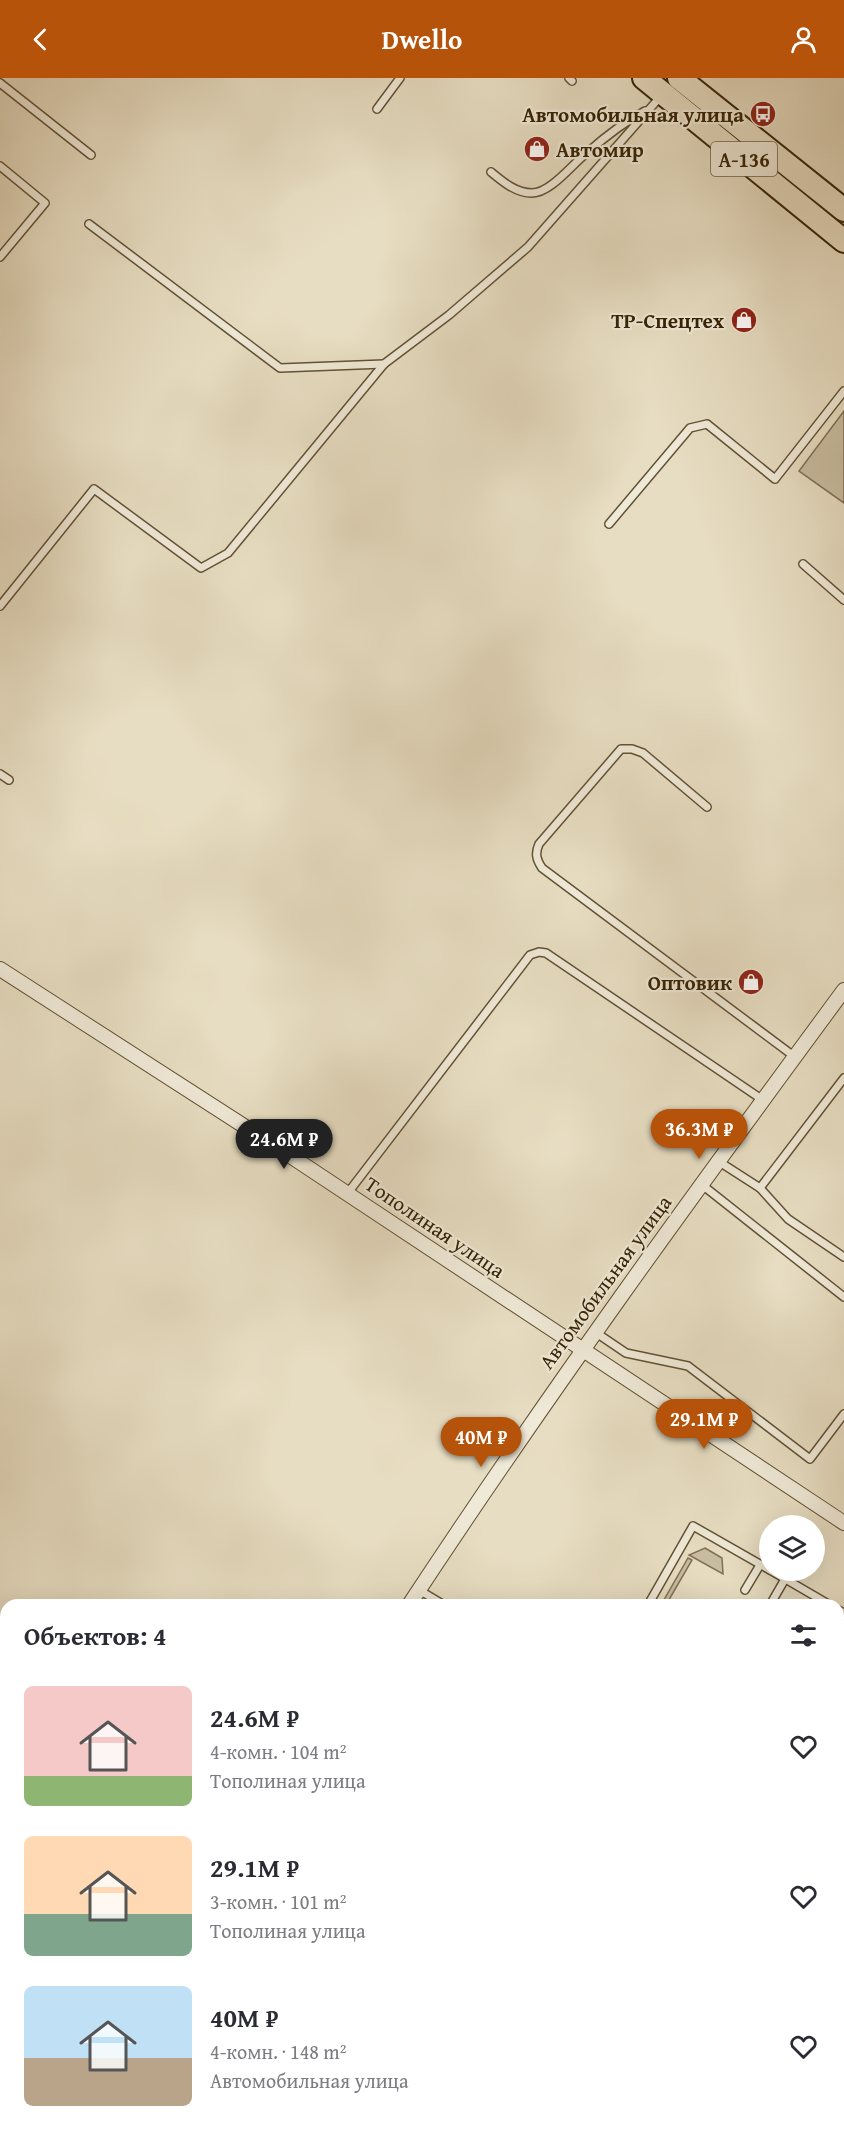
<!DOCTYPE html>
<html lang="ru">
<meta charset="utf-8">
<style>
:root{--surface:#fff;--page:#f2f2f3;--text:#2b2b33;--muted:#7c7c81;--accent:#b45309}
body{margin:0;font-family:"Gentium Book Plus",serif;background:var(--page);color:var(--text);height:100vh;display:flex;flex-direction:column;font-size:22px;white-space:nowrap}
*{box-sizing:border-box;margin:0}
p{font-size:20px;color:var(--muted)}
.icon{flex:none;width:33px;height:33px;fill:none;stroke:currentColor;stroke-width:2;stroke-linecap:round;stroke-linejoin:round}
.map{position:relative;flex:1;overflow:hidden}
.details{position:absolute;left:0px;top:1521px;width:844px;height:534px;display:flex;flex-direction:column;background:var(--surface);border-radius:18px 18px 0 0;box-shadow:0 6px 24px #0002}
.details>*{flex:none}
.buttons{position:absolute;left:759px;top:1437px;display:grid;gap:12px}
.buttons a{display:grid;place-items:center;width:66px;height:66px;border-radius:50%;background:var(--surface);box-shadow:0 6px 24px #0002;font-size:30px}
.price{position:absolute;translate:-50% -51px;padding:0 14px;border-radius:21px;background:var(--accent);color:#fff;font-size:20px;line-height:39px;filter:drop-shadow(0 2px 3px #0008)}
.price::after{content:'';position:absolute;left:50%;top:36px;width:18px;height:14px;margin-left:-9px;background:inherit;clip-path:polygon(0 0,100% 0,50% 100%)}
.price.active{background:#222;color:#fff}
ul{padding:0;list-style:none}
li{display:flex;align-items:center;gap:18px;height:150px;padding:0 24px}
li span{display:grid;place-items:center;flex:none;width:168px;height:120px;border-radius:9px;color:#555}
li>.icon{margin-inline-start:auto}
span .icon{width:72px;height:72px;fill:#fffc;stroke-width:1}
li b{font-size:26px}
h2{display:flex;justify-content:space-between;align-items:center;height:72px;padding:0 24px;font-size:26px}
header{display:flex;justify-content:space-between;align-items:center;height:78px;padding:0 24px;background:var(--accent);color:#fff;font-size:27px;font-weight:800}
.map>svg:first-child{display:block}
</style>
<header><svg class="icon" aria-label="back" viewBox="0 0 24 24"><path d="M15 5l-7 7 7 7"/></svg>Dwello<svg class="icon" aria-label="person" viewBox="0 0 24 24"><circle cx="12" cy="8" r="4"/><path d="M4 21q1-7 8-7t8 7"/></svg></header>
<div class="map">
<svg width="844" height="2055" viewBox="0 0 844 2055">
<rect width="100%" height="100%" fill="#e7ddc2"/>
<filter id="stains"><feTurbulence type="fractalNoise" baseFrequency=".00333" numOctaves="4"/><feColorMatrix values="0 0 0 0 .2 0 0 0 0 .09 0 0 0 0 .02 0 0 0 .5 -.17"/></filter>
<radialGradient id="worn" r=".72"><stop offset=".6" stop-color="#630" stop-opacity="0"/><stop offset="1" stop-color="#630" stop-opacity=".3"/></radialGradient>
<!-- green -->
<g fill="#c9bda2" stroke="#807054" stroke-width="1.5">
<polygon points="844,333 844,425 799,393"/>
<polygon points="705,1470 722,1480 723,1496 689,1477"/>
<polygon points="688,1480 692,1482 666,1527 661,1527"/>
<polygon points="844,1674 844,1860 838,1857 838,1683"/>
</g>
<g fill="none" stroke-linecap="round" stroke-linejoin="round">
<!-- lane casing -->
<g stroke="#625234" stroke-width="10">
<g id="lane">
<polyline points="569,0 572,3"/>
<polyline points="0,5 91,77"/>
<polyline points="377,31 400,0"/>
<polyline points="0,88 45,125 0,179"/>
<path d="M 491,94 C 503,104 516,115 532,115 C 551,115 573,85 588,74 C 606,58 624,44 645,33"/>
<polyline points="89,146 280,290 384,286"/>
<polyline points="609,446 690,350 707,346 775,401 844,313"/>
<polyline points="803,486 844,522"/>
<polyline points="0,528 94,411 201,490 228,475 384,286 449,237 528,169 661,18"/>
<polyline points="0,696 9,702"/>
<path d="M 707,729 L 643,675 L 632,671 L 621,671 L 539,766 C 535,775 536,781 542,790 L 795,979"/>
<polyline points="718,1083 760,1110 844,1000"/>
<polyline points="701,1106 844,1219"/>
<polyline points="760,1110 788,1141 844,1179"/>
<polyline points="347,1116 530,877 539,874 546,875 763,1022"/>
<polyline points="595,1254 626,1275 688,1288 810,1381 844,1336"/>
<polyline points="770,1492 830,1527"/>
<polyline points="419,1512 444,1527"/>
<polyline points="745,1512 760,1487"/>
<polyline points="648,1527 693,1448 770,1492"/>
<polyline points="770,1527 785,1501"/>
<polyline points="838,1532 844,1535"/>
<polyline points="844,1631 844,1635"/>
<polyline points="838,1874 844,1877"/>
<polyline points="838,1975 844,1978"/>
<polyline points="0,2006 6,2010"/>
<polyline points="838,2019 844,2022"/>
<polyline points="838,2040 844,2043"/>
<polyline points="72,2049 82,2055"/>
<polyline points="480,2049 490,2055"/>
<polyline points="644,2049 654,2055"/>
<polyline points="124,2055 127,2049"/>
<polyline points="338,2055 339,2049"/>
<polyline points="696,2055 699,2049"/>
<polyline points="727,2055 731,2049"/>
</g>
</g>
<!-- street casing -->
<g stroke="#625234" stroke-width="16">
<g id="street">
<polyline points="0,891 286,1075 844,1445"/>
<path d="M 409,1527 C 547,1317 695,1114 844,912"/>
</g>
</g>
<!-- secondary casing -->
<g stroke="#362305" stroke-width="22">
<g id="secondary">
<polyline points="0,1920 6,1923"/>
<polyline points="0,1965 6,1968"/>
<polyline points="138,2049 147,2055"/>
<polyline points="218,2049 228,2055"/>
</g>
</g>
<!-- primary casing -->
<g stroke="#362305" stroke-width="26">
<g id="primary">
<polyline points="644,0 844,163"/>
<polyline points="679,0 844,132"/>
</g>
</g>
<!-- lane -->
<use href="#lane" stroke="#efe9d7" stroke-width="7"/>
<!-- street -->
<use href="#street" stroke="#efe9d7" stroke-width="14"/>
<!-- secondary -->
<use href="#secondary" stroke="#efe9d7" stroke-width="20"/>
<!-- primary -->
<use href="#primary" stroke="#e7ddc2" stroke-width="22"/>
<!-- tram -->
<g stroke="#362305" stroke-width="1.5">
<polyline points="0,1943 6,1947"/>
<polyline points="188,2049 198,2055"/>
</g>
</g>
<!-- icons -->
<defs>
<g id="bus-disc" transform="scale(1.35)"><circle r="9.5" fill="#8f2418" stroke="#efe9d7"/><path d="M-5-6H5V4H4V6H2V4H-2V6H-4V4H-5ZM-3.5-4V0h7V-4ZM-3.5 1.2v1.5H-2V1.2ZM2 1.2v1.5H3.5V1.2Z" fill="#fff"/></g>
<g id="shop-disc" transform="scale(1.35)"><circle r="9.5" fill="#8f2418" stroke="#efe9d7"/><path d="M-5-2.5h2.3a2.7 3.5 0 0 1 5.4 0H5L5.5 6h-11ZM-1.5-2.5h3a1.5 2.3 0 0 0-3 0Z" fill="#fff"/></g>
</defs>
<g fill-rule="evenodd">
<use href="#bus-disc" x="763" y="36"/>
<use href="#shop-disc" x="537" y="71"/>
<use href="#shop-disc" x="744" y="242"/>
<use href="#shop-disc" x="751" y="904"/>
</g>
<g text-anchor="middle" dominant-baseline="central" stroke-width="4.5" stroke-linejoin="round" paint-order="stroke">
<!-- shield labels -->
<rect fill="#efe9d7" stroke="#6e5e44" stroke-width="1.5" x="711" y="64" width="66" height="34" rx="4.5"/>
<g font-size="20" font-weight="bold" fill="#362305">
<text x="744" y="81">А-136</text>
</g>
<!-- poi labels -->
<g font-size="21" font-weight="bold" fill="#362305" stroke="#efe9d7" text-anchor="end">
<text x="744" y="36">Автомобильная улица</text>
<text x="556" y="71" text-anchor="start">Автомир</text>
<text x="724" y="242">ТР-Спецтех</text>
<text x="732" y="904">Оптовик</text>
</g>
<!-- street labels -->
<g font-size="21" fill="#362305" stroke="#efe9d7">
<text transform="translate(435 1149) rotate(34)">Тополиная улица</text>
<text transform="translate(605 1204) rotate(-54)">Автомобильная улица</text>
</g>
</g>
<rect width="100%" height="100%" filter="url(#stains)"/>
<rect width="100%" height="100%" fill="url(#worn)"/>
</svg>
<div class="buttons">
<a><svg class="icon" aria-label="layers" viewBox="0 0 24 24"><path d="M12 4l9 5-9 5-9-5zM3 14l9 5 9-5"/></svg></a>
</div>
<b class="price" style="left:699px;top:1082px">36.3M ₽</b>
<b class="price active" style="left:284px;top:1092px">24.6M ₽</b>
<b class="price" style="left:704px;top:1372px">29.1M ₽</b>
<b class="price" style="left:481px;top:1390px">40M ₽</b>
<section class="details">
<h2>Объектов: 4<svg class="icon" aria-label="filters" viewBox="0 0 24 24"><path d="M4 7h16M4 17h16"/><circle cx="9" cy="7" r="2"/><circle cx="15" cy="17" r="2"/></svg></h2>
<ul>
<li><span style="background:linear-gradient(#f6c9c9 75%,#8fb573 0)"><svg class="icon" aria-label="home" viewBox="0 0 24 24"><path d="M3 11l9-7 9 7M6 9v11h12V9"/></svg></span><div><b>24.6M ₽</b><p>4-комн. · 104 m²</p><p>Тополиная улица</p></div><svg class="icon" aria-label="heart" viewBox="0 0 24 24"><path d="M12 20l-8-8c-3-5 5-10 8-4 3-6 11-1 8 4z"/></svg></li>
<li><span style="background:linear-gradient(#ffd9b3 65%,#7fa58c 0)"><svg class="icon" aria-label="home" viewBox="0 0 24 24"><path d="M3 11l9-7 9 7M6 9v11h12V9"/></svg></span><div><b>29.1M ₽</b><p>3-комн. · 101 m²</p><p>Тополиная улица</p></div><svg class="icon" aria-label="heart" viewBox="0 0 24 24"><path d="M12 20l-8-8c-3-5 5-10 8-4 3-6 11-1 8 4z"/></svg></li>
<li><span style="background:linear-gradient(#bfe0f5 60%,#b9a48a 0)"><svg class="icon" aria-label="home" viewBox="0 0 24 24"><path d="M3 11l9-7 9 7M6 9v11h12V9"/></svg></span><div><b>40M ₽</b><p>4-комн. · 148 m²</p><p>Автомобильная улица</p></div><svg class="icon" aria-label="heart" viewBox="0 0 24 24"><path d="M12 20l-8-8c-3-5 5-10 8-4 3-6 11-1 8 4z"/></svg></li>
</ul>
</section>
</div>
